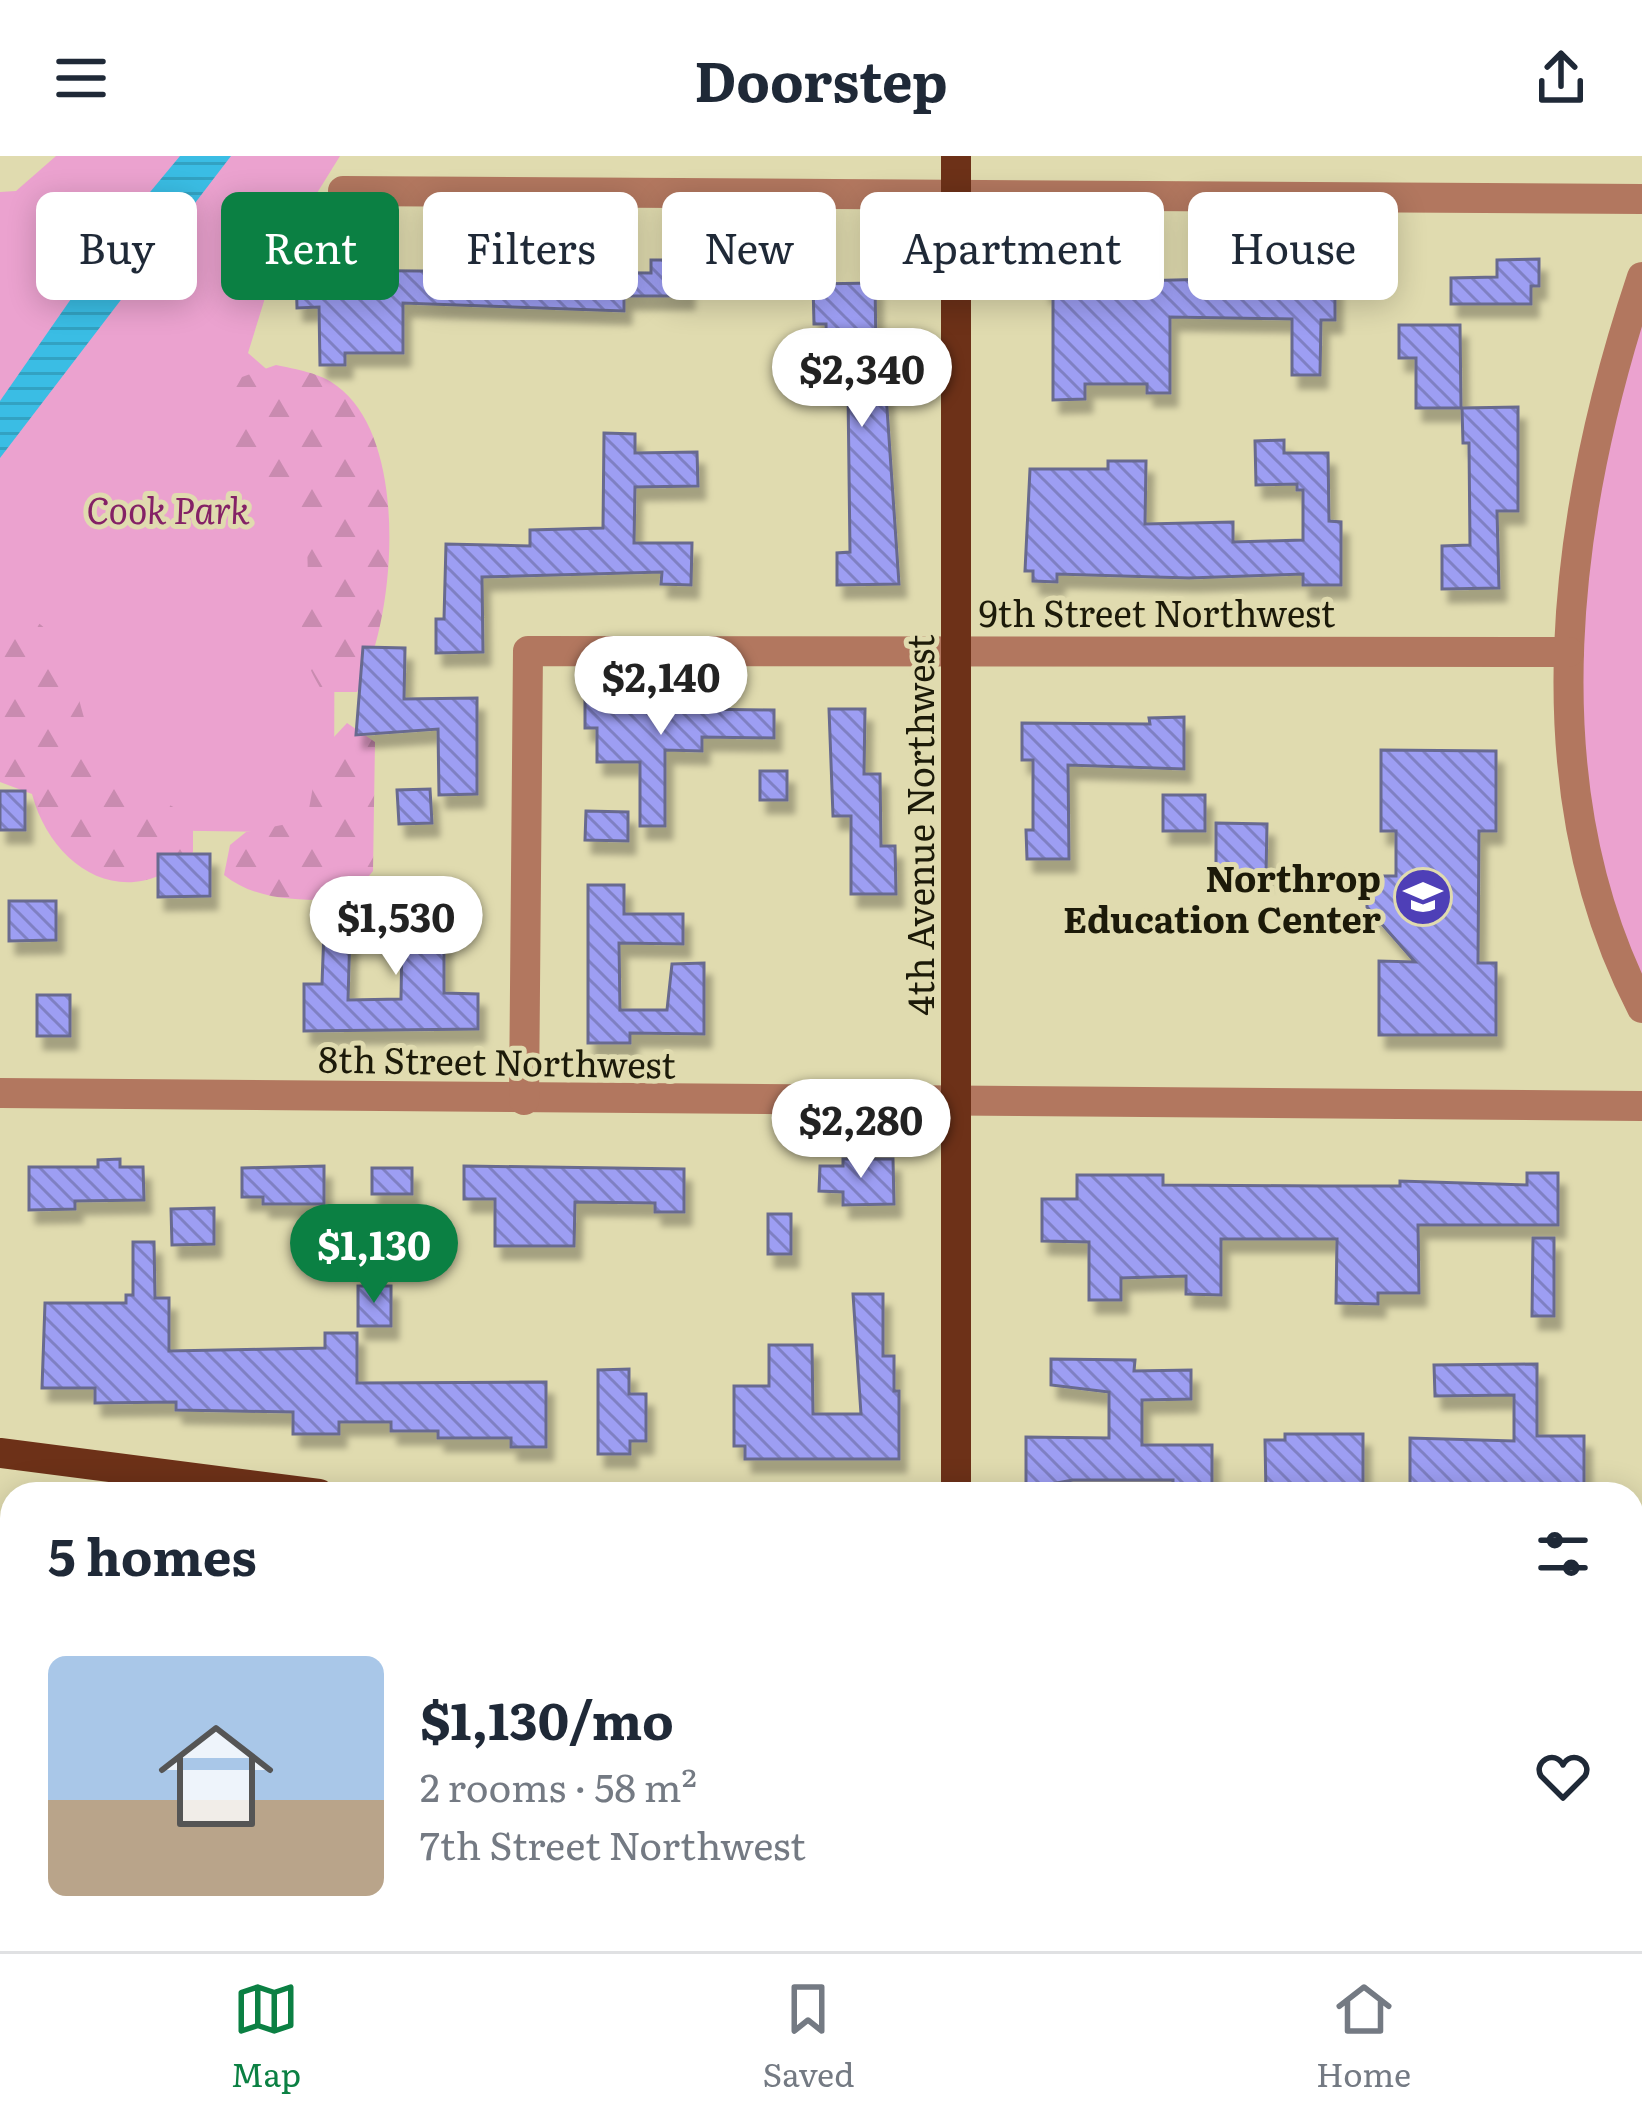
<!DOCTYPE html>
<meta charset="utf-8">
<style>
:root{--surface:#fff;--page:#f2f2f3;--text:#1f2937;--muted:#747a83;--line:#e0e1e3;--accent:#0b8043}
body{margin:0;font-family:Literata,serif;background:var(--page);color:var(--text);height:100vh;display:flex;flex-direction:column;font-size:45px;white-space:nowrap}
*{box-sizing:border-box;margin:0}
p{font-size:39px;color:var(--muted)}
.icon{flex:none;width:66px;height:66px;fill:none;stroke:currentColor;stroke-width:2;stroke-linecap:round;stroke-linejoin:round}
.map{position:relative;flex:1;overflow:hidden}
.sheet{position:absolute;left:0px;top:1326px;width:1644px;height:471px;display:flex;flex-direction:column;background:var(--surface);border-radius:36px 36px 0 0;box-shadow:0 6px 30px #0003}
.sheet>*{flex:none}
.guide{position:absolute;left:36px;top:36px;width:1572px;height:108px;display:flex;gap:24px}
.price{position:absolute;translate:-50% -102px;padding:0 27px;border-radius:42px;background:#fff;color:#222;font-size:39px;line-height:78px;filter:drop-shadow(0 3px 6px #0008)}
.price::after{content:'';position:absolute;left:50%;top:72px;width:36px;height:27px;margin-left:-18px;background:inherit;clip-path:polygon(0 0,100% 0,50% 100%)}
.price.current{background:var(--accent);color:#fff}
ul{padding:0;list-style:none}
li{display:flex;align-items:center;gap:36px;height:300px;padding:0 48px}
li span{display:grid;place-items:center;flex:none;width:336px;height:240px;border-radius:18px;color:#555}
li>.icon{margin-inline-start:auto}
span .icon{width:144px;height:144px;fill:#fffc;stroke-width:1}
li b{font-size:51px}
h2{display:flex;justify-content:space-between;align-items:center;height:144px;padding:0 48px;font-size:51px}
.chip{padding:0 42px;border-radius:18px;background:var(--surface);box-shadow:0 6px 30px #0003;font-size:42px;line-height:108px}
.chip.current{background:var(--accent);color:#fff}
header{display:flex;justify-content:space-between;align-items:center;height:156px;padding:0 48px;background:var(--surface);font-size:54px;font-weight:700}
.dock{display:flex;justify-content:space-around;align-items:center;height:168px;border-top:3px solid var(--line);background:var(--surface);font-size:33px;color:var(--muted)}
.dock a{display:grid;justify-items:center;gap:6px}
.dock .current{color:var(--accent)}
.map>svg:first-child{display:block}
</style>
<header><svg class="icon" aria-label="menu" viewBox="0 0 24 24"><path d="M4 6h16M4 12h16M4 18h16"/></svg>Doorstep<svg class="icon" aria-label="share" viewBox="0 0 24 24"><path d="M12 15V3M7 8l5-5 5 5M5 13v7h14v-7"/></svg></header>
<div class="map">
<svg width="1642" height="1795" viewBox="0 0 1642 1795">
<defs>
<pattern id="forest-firs" width="22" height="20" patternUnits="userSpaceOnUse" patternTransform="scale(3)"><rect width="22" height="20" fill="#eba2cf"/><path d="M5 1l3.5 6h-7zM16 11l3.5 6h-7z" fill="#c98bb0"/></pattern>
<pattern id="water-rules" width="6" height="5" patternUnits="userSpaceOnUse" patternTransform="scale(3)"><rect width="6" height="5" fill="#3abde4"/><path d="M0 2.5h6" fill="none" stroke="#32a2c2"/></pattern>
<pattern id="building-back-hatch" width="6" height="6" patternUnits="userSpaceOnUse" patternTransform="scale(3)"><rect width="6" height="6" fill="#9d9ef3"/><path d="M-1 5l2 2M0 0l6 6M5-1l2 2" fill="none" stroke="#7f80c3"/></pattern>
<filter id="shadow"><feDropShadow dx="7" dy="13" stdDeviation="3" flood-color="#0004"/></filter>
</defs>
<rect width="100%" height="100%" fill="#e0dbaf"/>
<!-- green -->
<g fill="#eba2cf">
<polygon points="56,0 340,0 278,100 248,197 335,273 334,677 66,673 0,508 0,36 16,35"/>
<polygon points="1642,121 1642,852 1614,798 1569,496"/>
</g>
<!-- forest -->
<g fill="url(#forest-firs)">
<path d="M 276,209 C 295,213 321,217 337,230 C 411,284 396,466 357,536 L 323,536 C 278,468 321,434 303,379 C 291,344 256,315 231,291 L 229,244 L 242,221 Z"/>
<path d="M 0,441 C 17,459 42,462 57,486 C 74,512 78,545 88,574 C 102,618 156,640 193,662 L 193,696 C 129,760 52,714 32,638 L 0,626 Z"/>
<path d="M 347,567 L 375,586 L 373,715 L 349,744 C 306,744 259,747 224,719 L 230,689 L 246,676 L 307,664 L 319,597 Z"/>
</g>
<!-- water -->
<polygon fill="url(#water-rules)" points="180,0 231,0 0,302 0,245 121,71"/>
<!-- building -->
<g fill="url(#building-back-hatch)" stroke="#686a8f" stroke-width="3" filter="url(#shadow)">
<polygon points="1539,103 1539,130 1531,130 1531,148 1451,148 1451,122 1497,121 1497,104"/>
<polygon points="651,104 687,104 687,140 624,140 624,155 403,147 403,197 345,197 345,209 320,209 319,151 297,152 296,114 651,117"/>
<polygon points="1078,108 1078,114 1135,114 1135,125 1335,120 1335,164 1321,164 1320,219 1292,219 1292,163 1170,161 1170,237 1147,237 1147,228 1085,228 1085,243 1053,244 1053,134 1044,134 1043,109"/>
<polygon points="875,127 876,194 883,194 899,428 837,429 837,397 850,396 848,235 827,235 826,168 814,168 813,128"/>
<polygon points="1399,169 1460,169 1461,252 1416,252 1416,202 1399,202"/>
<polygon points="1518,251 1518,355 1497,355 1499,432 1442,433 1442,390 1470,389 1469,287 1463,287 1462,252"/>
<polygon points="604,277 635,278 635,297 697,296 698,330 635,331 634,387 692,387 691,429 661,428 662,416 482,421 483,496 436,497 436,463 444,463 446,388 530,390 530,374 603,372"/>
<polygon points="1284,284 1284,297 1328,297 1329,365 1341,366 1341,429 1303,429 1303,418 1189,422 1057,418 1057,426 1033,425 1033,415 1025,415 1030,313 1108,313 1108,305 1146,305 1145,368 1233,366 1233,386 1303,384 1303,334 1297,334 1297,328 1256,329 1255,285"/>
<polygon points="363,491 405,492 404,543 477,542 477,638 439,639 438,573 356,579"/>
<polygon points="585,524 611,524 611,552 774,554 774,582 702,581 702,595 665,594 665,670 640,670 640,606 597,606 597,572 585,572"/>
<polygon points="829,553 865,553 864,618 880,618 881,690 895,690 896,738 851,738 851,660 833,660"/>
<polygon points="1184,561 1184,613 1068,609 1069,703 1027,703 1026,674 1033,674 1033,604 1022,604 1022,567 1150,568 1149,562"/>
<polygon points="1381,594 1496,595 1496,675 1479,675 1478,807 1496,807 1496,879 1379,879 1379,805 1415,806 1367,751 1367,730 1377,720 1396,720 1396,675 1381,675"/>
<rect x="760" y="615" width="27" height="29"/>
<polygon points="430,633 432,667 399,668 397,634"/>
<rect x="0" y="635" width="25" height="39"/>
<rect x="1163" y="639" width="42" height="36"/>
<polygon points="586,655 628,656 628,685 585,684"/>
<polygon points="1216,667 1267,668 1266,719 1216,718"/>
<polygon points="158,698 210,698 210,740 158,741"/>
<polygon points="588,729 624,729 624,758 683,758 683,788 619,787 620,854 667,854 672,808 704,807 704,878 630,877 630,887 588,887"/>
<polygon points="461,731 462,768 444,769 444,837 478,838 478,873 304,875 304,828 322,828 324,774 350,775 348,844 401,843 402,783 388,782 388,760 423,761 423,732"/>
<polygon points="9,745 56,745 56,784 9,785"/>
<rect x="37" y="839" width="33" height="41"/>
<polygon points="120,1003 120,1011 143,1011 144,1044 75,1045 75,1053 29,1054 29,1011 98,1011 98,1004"/>
<polygon points="843,1003 893,1003 894,1048 843,1049 843,1036 819,1035 820,1010 843,1010"/>
<polygon points="324,1010 324,1048 263,1048 263,1041 242,1041 242,1012"/>
<polygon points="464,1010 684,1013 684,1056 655,1056 655,1047 575,1046 574,1090 495,1090 495,1043 464,1043"/>
<rect x="372" y="1012" width="40" height="26"/>
<polygon points="1527,1017 1558,1017 1558,1069 1418,1069 1419,1137 1378,1137 1378,1148 1336,1147 1337,1083 1221,1083 1221,1139 1186,1138 1186,1120 1121,1122 1121,1144 1089,1144 1089,1086 1042,1085 1042,1043 1077,1043 1077,1019 1163,1019 1163,1029 1325,1030 1400,1030 1400,1025 1527,1029"/>
<polygon points="214,1052 214,1088 172,1089 171,1053"/>
<rect x="768" y="1058" width="23" height="40"/>
<polygon points="329,1065 368,1065 368,1092 330,1092"/>
<polygon points="1533,1082 1554,1082 1554,1160 1532,1160"/>
<polygon points="133,1086 154,1086 155,1142 169,1142 169,1195 325,1192 325,1177 357,1177 357,1227 546,1226 546,1291 511,1291 511,1282 438,1282 438,1275 391,1275 391,1266 339,1266 339,1278 293,1278 293,1256 176,1254 176,1246 95,1247 95,1232 42,1232 45,1147 126,1147 126,1139 133,1139"/>
<rect x="358" y="1130" width="33" height="40"/>
<polygon points="853,1138 883,1138 883,1200 894,1200 894,1235 899,1235 899,1303 745,1303 745,1290 734,1290 734,1230 769,1230 769,1189 812,1189 813,1258 861,1258"/>
<polygon points="1051,1203 1135,1204 1134,1215 1191,1214 1191,1243 1142,1244 1142,1289 1212,1289 1212,1335 1173,1335 1173,1324 1073,1324 1051,1328 1050,1338 1026,1338 1026,1281 1109,1282 1109,1236 1051,1229"/>
<polygon points="1537,1208 1537,1280 1584,1280 1584,1338 1410,1338 1410,1282 1514,1285 1514,1239 1435,1240 1434,1209"/>
<polygon points="629,1213 629,1238 646,1238 646,1285 630,1285 630,1298 598,1298 598,1214"/>
<polygon points="1285,1278 1363,1278 1363,1331 1350,1331 1350,1338 1266,1338 1265,1284 1285,1284"/>
</g>
<g fill="none" stroke-linecap="round" stroke-linejoin="round">
<!-- minor -->
<g stroke="#b2775f" stroke-width="30">
<polyline points="343,35 1642,43"/>
<path d="M 1642,121 C 1565,351 1525,627 1642,852"/>
<polyline points="0,937 1642,950"/>
<polyline points="524,944 528,495 1569,496"/>
<polyline points="472,1795 472,1785"/>
</g>
<!-- major -->
<g stroke="#6d3118" stroke-width="30">
<polyline points="0,1297 319,1338"/>
<polyline points="956,1338 956,0"/>
<polyline points="1632,1405 1642,1405"/>
<polyline points="961,1785 961,1795"/>
</g>
</g>
<!-- icons -->
<defs>
<g id="school-disc" transform="scale(3)"><circle r="9.5" fill="#4e3fb7" stroke="#e0dbaf"/><path d="M0-5L7-2L0 1L-7-2ZM-4 1L0 2.5L4 1V4Q0 6-4 4Z" fill="#fff"/></g>
</defs>
<g fill-rule="evenodd">
<use href="#school-disc" x="1423" y="741"/>
</g>
<g text-anchor="middle" dominant-baseline="central" stroke-width="10" stroke-linejoin="round" paint-order="stroke">
<!-- park labels -->
<g font-size="36" font-style="italic" fill="#842166" stroke="#e0dbaf">
<text x="168" y="352">Cook Park</text>
</g>
<!-- street labels -->
<g font-size="36" fill="#1c1a09" stroke="#e0dbaf">
<text x="1157" y="455">9th Street Northwest</text>
<text transform="translate(918 669) rotate(-90)">4th Avenue Northwest</text>
<text transform="translate(497 904) rotate(1)">8th Street Northwest</text>
</g>
<!-- poi labels -->
<g font-size="36" font-weight="bold" fill="#1c1a09" stroke="#e0dbaf" text-anchor="end">
<text x="1381" y="720">Northrop<tspan x="1381" dy="41">Education Center</tspan></text>
</g>
</g>
</svg>
<b class="price" style="left:862px;top:274px">$2,340</b>
<b class="price" style="left:661px;top:582px">$2,140</b>
<b class="price" style="left:396px;top:822px">$1,530</b>
<b class="price" style="left:861px;top:1025px">$2,280</b>
<b class="price current" style="left:374px;top:1150px">$1,130</b>
<div class="guide">
<a class="chip">Buy</a>
<a class="chip current">Rent</a>
<a class="chip">Filters</a>
<a class="chip">New</a>
<a class="chip">Apartment</a>
<a class="chip">House</a>
</div>
<section class="sheet">
<h2>5 homes<svg class="icon" aria-label="filters" viewBox="0 0 24 24"><path d="M4 7h16M4 17h16"/><circle cx="9" cy="7" r="2"/><circle cx="15" cy="17" r="2"/></svg></h2>
<ul>
<li><span style="background:linear-gradient(#a9c7e8 60%,#b9a48a 0)"><svg class="icon" aria-label="home" viewBox="0 0 24 24"><path d="M3 11l9-7 9 7M6 9v11h12V9"/></svg></span><div><b>$1,130/mo</b><p>2 rooms · 58 m²</p><p>7th Street Northwest</p></div><svg class="icon" aria-label="heart" viewBox="0 0 24 24"><path d="M12 20l-8-8c-3-5 5-10 8-4 3-6 11-1 8 4z"/></svg></li>
</ul>
</section>
</div>
<nav class="dock">
<a class="current"><svg class="icon" aria-label="map" viewBox="0 0 24 24"><path d="M3 6l6-2 6 2 6-2v14l-6 2-6-2-6 2zM9 4v14M15 6v14"/></svg>Map</a>
<a><svg class="icon" aria-label="saved" viewBox="0 0 24 24"><path d="M7 4h10v16l-5-4-5 4z"/></svg>Saved</a>
<a><svg class="icon" aria-label="home" viewBox="0 0 24 24"><path d="M3 11l9-7 9 7M6 9v11h12V9"/></svg>Home</a>
</nav>
